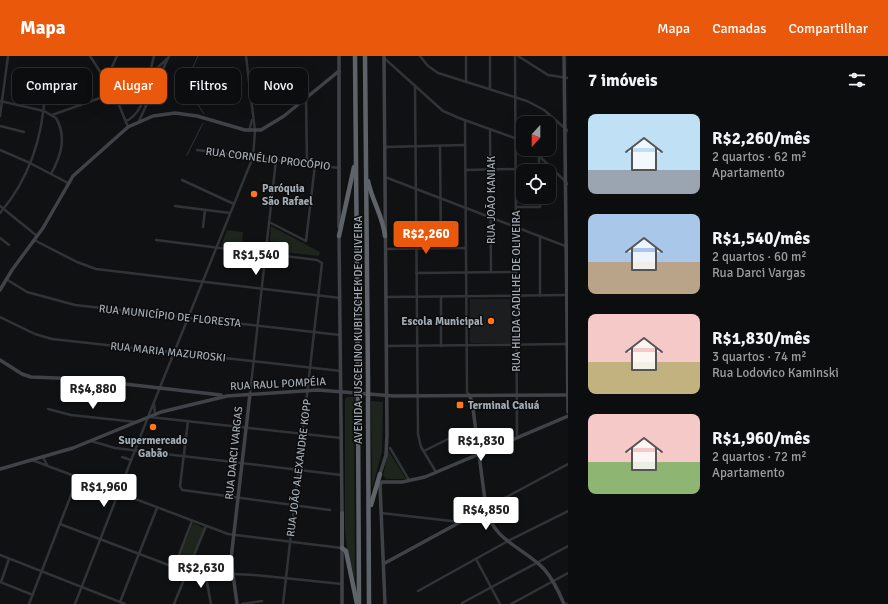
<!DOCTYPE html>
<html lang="pt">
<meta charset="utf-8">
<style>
:root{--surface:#0c0d0e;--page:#151617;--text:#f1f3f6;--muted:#9a9c9e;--line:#2c2d2e;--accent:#ea580c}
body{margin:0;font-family:Signika,sans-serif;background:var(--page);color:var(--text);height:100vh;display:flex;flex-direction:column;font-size:15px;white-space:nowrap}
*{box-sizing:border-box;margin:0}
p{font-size:13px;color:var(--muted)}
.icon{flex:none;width:22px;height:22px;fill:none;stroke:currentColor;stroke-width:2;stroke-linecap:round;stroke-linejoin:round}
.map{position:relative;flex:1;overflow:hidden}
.drawer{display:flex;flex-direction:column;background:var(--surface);width:320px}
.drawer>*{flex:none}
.top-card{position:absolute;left:12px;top:12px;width:380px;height:36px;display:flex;gap:8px}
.needle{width:26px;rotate:201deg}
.tools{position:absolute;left:516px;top:60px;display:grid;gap:8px}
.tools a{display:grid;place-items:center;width:40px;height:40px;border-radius:8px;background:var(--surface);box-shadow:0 4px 16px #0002,0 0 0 1px var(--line);font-size:20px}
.price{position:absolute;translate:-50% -34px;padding:0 9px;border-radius:4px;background:#fff;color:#222;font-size:13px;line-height:26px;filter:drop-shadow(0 1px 2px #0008)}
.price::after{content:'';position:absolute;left:50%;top:24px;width:12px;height:9px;margin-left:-6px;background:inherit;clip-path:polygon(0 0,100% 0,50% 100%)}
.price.active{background:var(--accent);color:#fff}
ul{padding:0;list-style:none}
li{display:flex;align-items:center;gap:12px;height:100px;padding:0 20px}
li span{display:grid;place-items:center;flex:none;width:112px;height:80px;border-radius:8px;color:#555}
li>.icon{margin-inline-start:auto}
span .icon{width:48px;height:48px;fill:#fffc;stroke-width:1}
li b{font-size:17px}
h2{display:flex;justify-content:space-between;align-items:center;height:48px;padding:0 20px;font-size:17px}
.chip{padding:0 14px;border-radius:8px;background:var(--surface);box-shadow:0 4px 16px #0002,0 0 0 1px var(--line);font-size:14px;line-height:36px}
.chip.active{background:var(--accent);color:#fff}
header{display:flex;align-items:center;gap:24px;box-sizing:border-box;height:56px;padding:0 20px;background:var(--accent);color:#fff}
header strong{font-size:19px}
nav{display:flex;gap:22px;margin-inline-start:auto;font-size:14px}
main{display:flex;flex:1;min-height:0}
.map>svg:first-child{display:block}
</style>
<header>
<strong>Mapa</strong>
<nav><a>Mapa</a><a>Camadas</a><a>Compartilhar</a></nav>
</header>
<main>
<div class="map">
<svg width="568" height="548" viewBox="0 0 568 548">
<rect width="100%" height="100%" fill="#101112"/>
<!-- built -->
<polygon fill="#1c1d1f" points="470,243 511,243 512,287 470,287"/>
<!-- green -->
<g fill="#1d251d">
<polygon points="271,170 320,196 319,200 283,196 284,187 270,185"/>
<polygon points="227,174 243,176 242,192 221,190"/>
<polygon points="348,341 354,341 355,524 347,493 345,475 345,343"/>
<polygon points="371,345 383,346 382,396 372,433"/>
<polygon points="388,394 406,423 386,423 383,420"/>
<polygon points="193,467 204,472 187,514 176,510"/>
</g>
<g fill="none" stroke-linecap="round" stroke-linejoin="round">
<!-- stream -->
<g stroke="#29383b" stroke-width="1">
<polyline points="198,0 186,26 187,32 204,58"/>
<polyline points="187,99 203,67"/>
</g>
<!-- street -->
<g stroke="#313437" stroke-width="2.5">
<polyline points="90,0 114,37 128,71"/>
<polyline points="420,0 428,10 438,17 527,45 544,54 568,75"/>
<polyline points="466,0 466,26"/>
<polyline points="490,0 490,33"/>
<polyline points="515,0 517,381"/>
<polyline points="518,0 548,19 568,22"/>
<polyline points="384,2 443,55 459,62 523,85"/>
<polyline points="106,24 117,0"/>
<polyline points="415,30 418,378 421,391 436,416"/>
<polyline points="149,31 149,20 154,0"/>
<polyline points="17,32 45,40"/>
<polyline points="306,41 307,108"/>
<path d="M 0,45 L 44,55 L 56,62 C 67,81 61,100 51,118"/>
<polyline points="52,59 114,37"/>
<polyline points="0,60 8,0"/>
<polyline points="465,64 467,336 469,339"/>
<path d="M 126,65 C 143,58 147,31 154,16 C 157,11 163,7 167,3"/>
<polyline points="139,65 169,0"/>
<polyline points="0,70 24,76"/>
<polyline points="490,73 491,216"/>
<polyline points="249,75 252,64"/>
<polyline points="440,90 441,192"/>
<polyline points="385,91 465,89"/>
<polyline points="532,93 568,128"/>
<polyline points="0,94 30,107 68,127"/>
<polyline points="197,94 339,112"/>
<polyline points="539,100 539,115"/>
<polyline points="465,114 515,113"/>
<polyline points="385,121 568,191"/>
<polyline points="182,124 234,148"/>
<polyline points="0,150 37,180"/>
<polyline points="175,150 230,157"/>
<polyline points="516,151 540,151 540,141"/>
<path d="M 0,157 C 30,122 43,80 45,35"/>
<polyline points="269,166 306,185 315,109"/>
<polyline points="203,171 205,154"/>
<polyline points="540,180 540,240"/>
<polyline points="0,182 9,189"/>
<polyline points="34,184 77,206 96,213 340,242"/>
<polyline points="156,184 317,204 322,207 283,548"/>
<polyline points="386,193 466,192"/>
<polyline points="416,217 516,216"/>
<polyline points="6,223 27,236 75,249 340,279"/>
<polyline points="386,241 567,239"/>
<polyline points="441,241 441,290"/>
<polyline points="0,261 35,278 52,283 341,315"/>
<polyline points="387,290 568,288"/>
<polyline points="250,338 276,104"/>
<polyline points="154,348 155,358"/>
<polyline points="48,353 71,359 136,366"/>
<polyline points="150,361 341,382"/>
<polyline points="188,365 180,430 182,434 330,454"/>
<polyline points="91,385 115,392 341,419"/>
<polyline points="390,392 409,424"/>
<polyline points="424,395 450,382"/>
<polyline points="43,401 47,409"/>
<polyline points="122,401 131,404"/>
<polyline points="32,404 228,478 342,492"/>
<polyline points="486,452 568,408"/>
<polyline points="381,457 460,466"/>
<polyline points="60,468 187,516 255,519 342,528"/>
<polyline points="0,499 125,548"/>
<polyline points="476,503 500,548"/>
<polyline points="174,512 192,465"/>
<polyline points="205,516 211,548"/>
<polyline points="0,526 33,539"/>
<polyline points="1,526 9,503"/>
<polyline points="418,535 508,485 568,455"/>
<polyline points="120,546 157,452"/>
<polyline points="462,547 568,490"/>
<polyline points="29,548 78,421"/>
<polyline points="75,548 148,361 253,101 255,75 246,0"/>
<polyline points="174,548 206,470"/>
<polyline points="242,548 262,545"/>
<polyline points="511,548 568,517"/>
<polyline points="567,548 568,548"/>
</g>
<!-- secondary -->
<g stroke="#3f4348" stroke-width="3.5">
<polyline points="339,0 339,171"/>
<polyline points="564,0 568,356"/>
<polyline points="339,179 342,457"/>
<polyline points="0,234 12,214 43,172 73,120 128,71 153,60 175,57 197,60 245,74 261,74 284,60 339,15"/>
<polyline points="0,304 22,318 31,321 81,323 221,339"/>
<path d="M 469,339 L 472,345 L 486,452 C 493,485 523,491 544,513 C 553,523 559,536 564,548"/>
<polyline points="0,413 73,392 161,356 227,340 318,334 394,340 568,339"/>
<polyline points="380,418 386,399 387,379 384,0"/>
<polyline points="342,492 342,548"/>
<polyline points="385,507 486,452"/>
<polyline points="237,548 231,503 250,338"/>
<polyline points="385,548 380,429 382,426 402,426 425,421 568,360"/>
</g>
<!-- primary -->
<polyline stroke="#4d5257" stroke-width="4" points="342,457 342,492"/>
<!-- highway -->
<g stroke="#5d6369" stroke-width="4.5">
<polyline points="355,0 358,324"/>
<polyline points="365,0 368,324"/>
<path d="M 368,125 C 372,145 383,160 385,180"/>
<polyline points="339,180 354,111"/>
<polyline points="358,351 359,548"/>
<polyline points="368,353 369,548"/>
<polyline points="371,449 380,418"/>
<polyline points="342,492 346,495 357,548"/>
</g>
<!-- highway-bridge -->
<g stroke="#5d6369" stroke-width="4.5">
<polyline points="358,324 358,351"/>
<polyline points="368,324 368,353"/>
</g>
</g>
<!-- markers -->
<g fill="#ff771c" stroke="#0c0c0d" stroke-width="1.5">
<circle cx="254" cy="138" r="4"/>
<circle cx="491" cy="265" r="4"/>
<rect x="456" y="345" width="8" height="8" rx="2"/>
<circle cx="153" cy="371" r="4"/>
</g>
<g text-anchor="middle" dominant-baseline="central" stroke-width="3" stroke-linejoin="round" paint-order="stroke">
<!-- street labels -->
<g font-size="11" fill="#a1acb4" stroke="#0c0c0d">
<text transform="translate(268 103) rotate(7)">RUA CORNÉLIO PROCÓPIO</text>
<text transform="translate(491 144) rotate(-90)">RUA JOÃO KANIAK</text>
<text transform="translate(516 235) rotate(-90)">RUA HILDA CADILHE DE OLIVEIRA</text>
<text transform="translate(170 260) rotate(6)">RUA MUNICÍPIO DE FLORESTA</text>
<text transform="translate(358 274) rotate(-90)">AVENIDA JUSCELINO KUBITSCHEK DE OLIVEIRA</text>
<text transform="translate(168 296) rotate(6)">RUA MARIA MAZUROSKI</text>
<text transform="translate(278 328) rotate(-3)">RUA RAUL POMPÉIA</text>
<text transform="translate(234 397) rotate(-84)">RUA DARCI VARGAS</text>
<text transform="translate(299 412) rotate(-83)">RUA JOÃO ALEXANDRE KOPP</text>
</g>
<!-- poi labels -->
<g font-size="11" font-weight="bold" fill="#a1acb4" stroke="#0c0c0d" text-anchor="start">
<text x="262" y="132">Paróquia<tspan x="262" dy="13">São Rafael</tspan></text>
<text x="483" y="265" text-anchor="end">Escola Municipal</text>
<text x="468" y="349">Terminal Caiuá</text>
<text x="153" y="384" text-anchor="middle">Supermercado<tspan x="153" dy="13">Gabão</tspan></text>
</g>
</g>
</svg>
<div class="tools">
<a><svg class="needle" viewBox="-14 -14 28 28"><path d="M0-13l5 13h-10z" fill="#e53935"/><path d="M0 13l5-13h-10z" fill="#9a9c9e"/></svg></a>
<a><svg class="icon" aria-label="locate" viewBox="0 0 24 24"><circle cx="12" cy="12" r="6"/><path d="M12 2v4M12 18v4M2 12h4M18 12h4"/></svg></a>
</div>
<b class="price active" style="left:426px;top:199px">R$2,260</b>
<b class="price" style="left:256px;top:220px">R$1,540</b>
<b class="price" style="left:93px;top:354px">R$4,880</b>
<b class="price" style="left:481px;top:406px">R$1,830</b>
<b class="price" style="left:104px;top:452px">R$1,960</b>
<b class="price" style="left:486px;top:475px">R$4,850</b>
<b class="price" style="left:201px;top:533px">R$2,630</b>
<div class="top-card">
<a class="chip">Comprar</a>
<a class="chip active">Alugar</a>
<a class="chip">Filtros</a>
<a class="chip">Novo</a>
</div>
</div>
<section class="drawer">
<h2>7 imóveis<svg class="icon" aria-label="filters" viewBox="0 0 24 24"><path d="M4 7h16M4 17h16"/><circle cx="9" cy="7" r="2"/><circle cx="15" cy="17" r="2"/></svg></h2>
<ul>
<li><span style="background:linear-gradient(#bfe0f5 70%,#9aa5b1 0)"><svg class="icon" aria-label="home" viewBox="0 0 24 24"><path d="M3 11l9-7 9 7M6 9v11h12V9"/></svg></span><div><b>R$2,260/mês</b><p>2 quartos · 62 m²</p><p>Apartamento</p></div></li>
<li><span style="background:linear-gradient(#a9c7e8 60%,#b9a48a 0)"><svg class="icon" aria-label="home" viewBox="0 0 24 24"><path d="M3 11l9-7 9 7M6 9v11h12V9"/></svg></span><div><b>R$1,540/mês</b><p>2 quartos · 60 m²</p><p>Rua Darci Vargas</p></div></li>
<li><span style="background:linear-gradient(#f6c9c9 60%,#c2b280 0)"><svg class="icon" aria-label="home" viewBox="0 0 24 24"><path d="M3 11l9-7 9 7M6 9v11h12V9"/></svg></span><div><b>R$1,830/mês</b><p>3 quartos · 74 m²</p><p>Rua Lodovico Kaminski</p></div></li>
<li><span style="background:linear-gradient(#f6c9c9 60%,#8fb573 0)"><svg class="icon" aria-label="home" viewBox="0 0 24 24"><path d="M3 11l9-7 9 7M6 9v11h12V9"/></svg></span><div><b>R$1,960/mês</b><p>2 quartos · 72 m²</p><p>Apartamento</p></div></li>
</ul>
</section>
</main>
